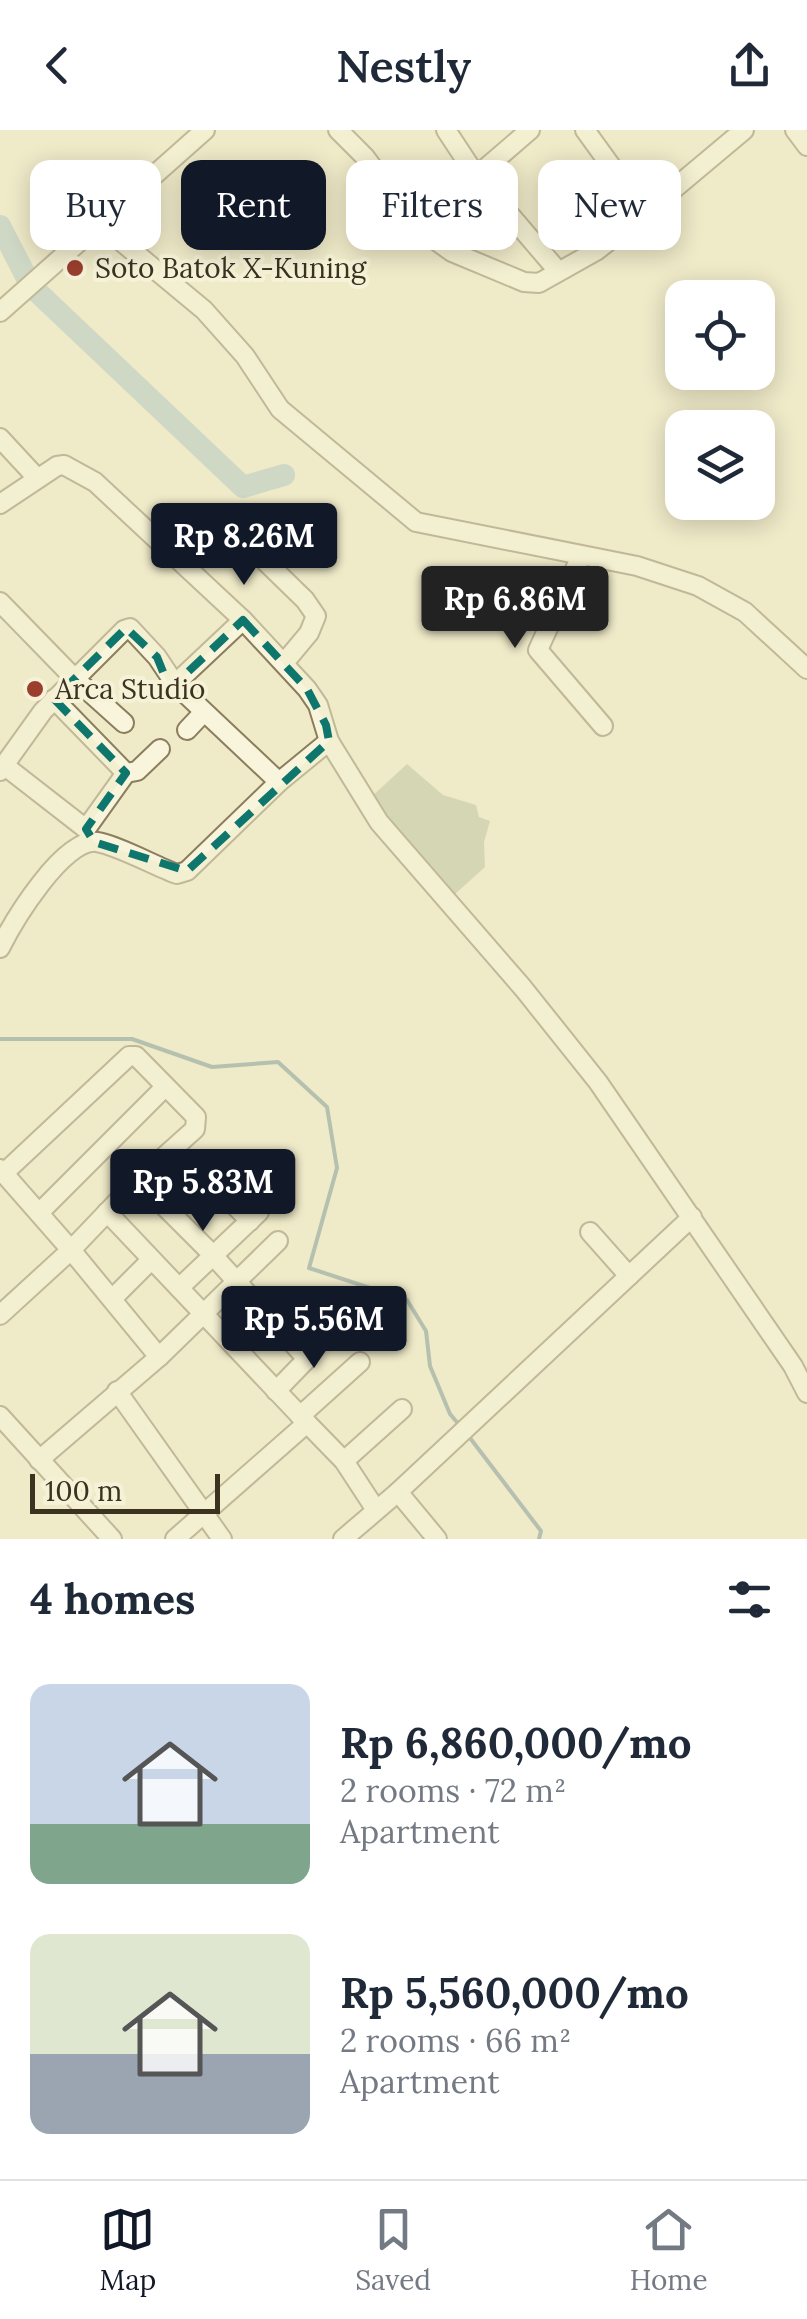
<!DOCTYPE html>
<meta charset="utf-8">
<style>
:root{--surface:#fff;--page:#f6f6f7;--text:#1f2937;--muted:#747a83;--line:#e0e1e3;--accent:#111827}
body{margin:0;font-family:Lora,serif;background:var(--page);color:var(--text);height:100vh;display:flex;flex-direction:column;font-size:38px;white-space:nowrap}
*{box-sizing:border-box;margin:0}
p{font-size:32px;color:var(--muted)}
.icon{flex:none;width:55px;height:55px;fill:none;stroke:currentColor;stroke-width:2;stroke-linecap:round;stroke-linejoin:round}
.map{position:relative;height:1409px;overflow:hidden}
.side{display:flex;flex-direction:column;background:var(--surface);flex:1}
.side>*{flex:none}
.top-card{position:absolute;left:30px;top:30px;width:748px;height:90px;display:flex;gap:20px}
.buttons{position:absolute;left:665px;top:150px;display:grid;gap:20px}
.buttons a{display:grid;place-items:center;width:110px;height:110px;border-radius:20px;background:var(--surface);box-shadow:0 5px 25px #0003;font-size:50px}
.scale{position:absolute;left:30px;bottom:25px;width:190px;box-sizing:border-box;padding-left:10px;border:5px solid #3b3220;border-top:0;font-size:28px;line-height:35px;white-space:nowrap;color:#3b3220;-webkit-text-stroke:8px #f6f2d8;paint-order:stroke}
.price{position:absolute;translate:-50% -85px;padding:0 22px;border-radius:10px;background:var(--accent);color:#fff;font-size:32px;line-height:65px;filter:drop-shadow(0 2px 5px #0008)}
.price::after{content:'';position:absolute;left:50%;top:60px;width:30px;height:22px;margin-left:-15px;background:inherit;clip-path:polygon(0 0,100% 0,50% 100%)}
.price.selected{background:#222;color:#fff}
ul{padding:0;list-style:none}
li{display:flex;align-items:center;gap:30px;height:250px;padding:0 30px}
li span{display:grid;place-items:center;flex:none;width:280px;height:200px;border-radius:20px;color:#555}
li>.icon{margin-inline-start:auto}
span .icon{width:120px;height:120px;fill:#fffc;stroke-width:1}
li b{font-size:42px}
h2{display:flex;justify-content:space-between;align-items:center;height:120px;padding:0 30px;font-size:42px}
.pill{padding:0 35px;border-radius:20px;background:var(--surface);box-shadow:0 5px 25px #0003;font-size:35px;line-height:90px}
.pill.selected{background:var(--accent);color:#fff}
header{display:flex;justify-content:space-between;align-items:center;height:130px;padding:0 30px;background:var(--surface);font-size:45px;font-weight:600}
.tab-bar{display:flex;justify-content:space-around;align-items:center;height:140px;border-top:2px solid var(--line);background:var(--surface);font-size:28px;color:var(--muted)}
.tab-bar a{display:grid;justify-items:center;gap:5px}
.tab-bar .selected{color:var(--accent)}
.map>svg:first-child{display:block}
</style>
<header><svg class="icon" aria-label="back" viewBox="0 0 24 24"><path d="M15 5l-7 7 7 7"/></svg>Nestly<svg class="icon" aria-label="share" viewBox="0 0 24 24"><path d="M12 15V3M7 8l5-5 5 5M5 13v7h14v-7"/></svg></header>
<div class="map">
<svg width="807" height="1409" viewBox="0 0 807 1409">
<rect width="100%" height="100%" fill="#efeac8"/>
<!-- cemetery -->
<polygon fill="#b7c29b" points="407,634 443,665 476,675 479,687 490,691 484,712 485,737 454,765 370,668"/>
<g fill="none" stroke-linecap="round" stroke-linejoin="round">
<!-- stream -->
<g stroke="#6f918f" stroke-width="4">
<polyline points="0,909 132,909 212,937 278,932 327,977 337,1038 309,1138 407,1170 426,1201 430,1236 450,1284 461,1297"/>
<polyline points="467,1304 541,1401 539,1409"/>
</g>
<!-- river -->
<polyline stroke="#a9c3c0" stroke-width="22" points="0,96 31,156 243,357 284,345"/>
<!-- minor casing -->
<g stroke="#8b7d5d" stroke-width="22">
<g id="minor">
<polyline points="338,0 365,27 417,97 452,122 524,152 539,153 596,121 645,83"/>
<polyline points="446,0 475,44 558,141"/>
<polyline points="585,0 645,83 744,0"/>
<polyline points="795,0 807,16"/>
<polyline points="99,93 204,180 245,226 280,279 416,392 637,436 698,456 745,482 807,539"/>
<polyline points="417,97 530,0"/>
<polyline points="0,182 205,0"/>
<polyline points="0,308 37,348"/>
<polyline points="0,374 57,336 64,335 95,352 243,490 307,559 318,575 329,611 279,652"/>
<polyline points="581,426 538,520 603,596"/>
<polyline points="266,432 305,470 316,486 309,503 284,533"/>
<path d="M 0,472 L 75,549 L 124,500 L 130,498 L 157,527 L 175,554 L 279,652 L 187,741 L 177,744 C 155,736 117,715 97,712 C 63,708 13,792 0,818"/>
<polyline points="175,554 243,490"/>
<polyline points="187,600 203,583"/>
<polyline points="329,611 379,692 523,858 598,952 793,1236 807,1263"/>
<polyline points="5,636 86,699 126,643 54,569"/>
<polyline points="0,641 43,581 75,549 124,593"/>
<polyline points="126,643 137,641 160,619"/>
<polyline points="0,1039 71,1120 0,1185"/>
<polyline points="4,1043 129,926 136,926 196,987 195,999 138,1050 71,1120 159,1227"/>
<polyline points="138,1050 209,1121 307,1229 276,1261"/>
<polyline points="216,1056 250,1091"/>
<polyline points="107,1082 307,1293 175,1409"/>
<polyline points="39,1083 165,957"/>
<polyline points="590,1102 629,1146"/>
<polyline points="179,1158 259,1082"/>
<polyline points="112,1169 151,1130"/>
<polyline points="117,1261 222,1409"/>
<polyline points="0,1286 112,1409"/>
<polyline points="300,1286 360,1232"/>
<polyline points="307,1293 344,1331 376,1380"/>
<polyline points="39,1330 159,1227 278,1111"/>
<polyline points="344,1331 402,1279"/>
<polyline points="398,1362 437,1409"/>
<polyline points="343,1409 398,1362 692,1087"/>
</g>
</g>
<!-- minor -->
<use href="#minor" stroke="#f9f5dc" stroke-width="18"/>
</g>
<!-- marked area -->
<path d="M0 0H807V1409H0ZM 243,490 L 307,559 L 326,595 L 329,611 L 187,741 L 94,712 L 86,699 L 126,643 L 54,569 L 126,498 L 157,527 L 170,559 Z" fill="#efeac8" fill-opacity=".55" fill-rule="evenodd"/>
<path fill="none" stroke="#0f766e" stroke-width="8" stroke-dasharray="20 12" stroke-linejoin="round" d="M 243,490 L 307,559 L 326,595 L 329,611 L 187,741 L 94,712 L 86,699 L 126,643 L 54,569 L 126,498 L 157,527 L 170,559 Z"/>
<!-- markers -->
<g fill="#9a3f2d" stroke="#f6f2d8" stroke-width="4">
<circle cx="75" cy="138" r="10"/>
<circle cx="35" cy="559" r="10"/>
</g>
<g text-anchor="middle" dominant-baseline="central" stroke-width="8" stroke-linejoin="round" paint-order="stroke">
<!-- poi labels -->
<g font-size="28" fill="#3b3220" stroke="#f6f2d8" text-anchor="start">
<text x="95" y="138">Soto Batok X-Kuning</text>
<text x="55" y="559">Arca Studio</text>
</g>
</g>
</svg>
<div class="buttons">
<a><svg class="icon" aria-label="locate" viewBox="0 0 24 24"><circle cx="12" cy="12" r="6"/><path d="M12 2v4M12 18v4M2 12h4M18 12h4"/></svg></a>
<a><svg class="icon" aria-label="layers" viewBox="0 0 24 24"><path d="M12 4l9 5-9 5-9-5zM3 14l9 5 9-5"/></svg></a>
</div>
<div class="scale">100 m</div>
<b class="price" style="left:244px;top:458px">Rp 8.26M</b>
<b class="price selected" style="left:515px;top:521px">Rp 6.86M</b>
<b class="price" style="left:203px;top:1104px">Rp 5.83M</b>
<b class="price" style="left:314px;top:1241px">Rp 5.56M</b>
<div class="top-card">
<a class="pill">Buy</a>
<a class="pill selected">Rent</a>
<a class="pill">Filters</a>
<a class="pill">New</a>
</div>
</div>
<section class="side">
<h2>4 homes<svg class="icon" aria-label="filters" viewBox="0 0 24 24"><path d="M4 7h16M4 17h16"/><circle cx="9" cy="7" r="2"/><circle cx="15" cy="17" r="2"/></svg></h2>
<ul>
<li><span style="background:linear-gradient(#c9d6e8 70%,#7fa58c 0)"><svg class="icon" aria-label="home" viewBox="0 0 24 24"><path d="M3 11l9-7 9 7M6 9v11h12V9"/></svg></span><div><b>Rp 6,860,000/mo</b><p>2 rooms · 72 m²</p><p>Apartment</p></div></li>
<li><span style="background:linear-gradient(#dfe7d0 60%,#9aa5b1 0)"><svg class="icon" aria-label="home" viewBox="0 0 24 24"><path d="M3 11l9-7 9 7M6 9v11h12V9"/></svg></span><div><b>Rp 5,560,000/mo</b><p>2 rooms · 66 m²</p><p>Apartment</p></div></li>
</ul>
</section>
<nav class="tab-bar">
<a class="selected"><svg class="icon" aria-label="map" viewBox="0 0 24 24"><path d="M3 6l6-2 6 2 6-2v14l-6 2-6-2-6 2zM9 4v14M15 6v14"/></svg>Map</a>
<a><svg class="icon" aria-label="saved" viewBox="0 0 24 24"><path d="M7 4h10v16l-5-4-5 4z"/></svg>Saved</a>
<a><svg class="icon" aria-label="home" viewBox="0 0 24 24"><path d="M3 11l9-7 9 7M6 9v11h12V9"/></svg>Home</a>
</nav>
